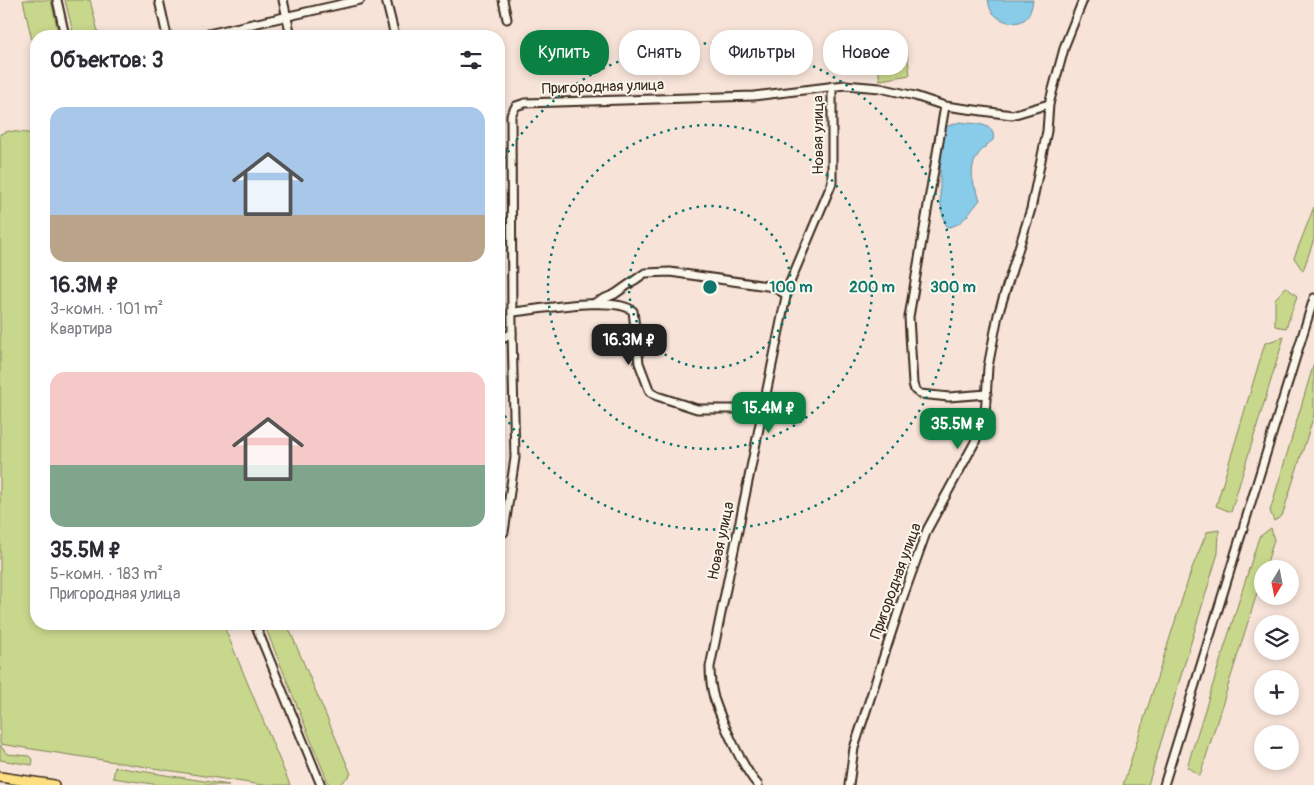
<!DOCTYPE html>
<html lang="ru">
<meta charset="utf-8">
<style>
:root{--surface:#fff;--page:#f7f7f7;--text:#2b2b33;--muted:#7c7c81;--accent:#0b8043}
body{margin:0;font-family:Pangolin,sans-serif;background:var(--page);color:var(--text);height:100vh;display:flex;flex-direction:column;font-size:19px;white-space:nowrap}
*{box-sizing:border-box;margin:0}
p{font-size:16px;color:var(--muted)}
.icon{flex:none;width:28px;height:28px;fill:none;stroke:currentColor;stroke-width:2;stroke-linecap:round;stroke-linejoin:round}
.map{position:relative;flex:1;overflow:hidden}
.drawer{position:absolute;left:30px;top:30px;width:475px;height:600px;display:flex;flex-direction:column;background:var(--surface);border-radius:20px;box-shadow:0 2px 8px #0003}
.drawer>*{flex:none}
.top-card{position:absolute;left:520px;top:30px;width:475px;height:45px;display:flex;gap:10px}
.needle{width:32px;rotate:190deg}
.tools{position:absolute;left:1254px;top:560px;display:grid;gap:10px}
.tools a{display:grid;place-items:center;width:45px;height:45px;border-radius:50%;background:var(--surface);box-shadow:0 2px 8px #0003;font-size:25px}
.price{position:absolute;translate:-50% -42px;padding:0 11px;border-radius:10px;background:var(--accent);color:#fff;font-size:16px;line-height:32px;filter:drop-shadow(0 1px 2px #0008)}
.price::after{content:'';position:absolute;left:50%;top:30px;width:15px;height:11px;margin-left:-8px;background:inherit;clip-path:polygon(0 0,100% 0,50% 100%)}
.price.active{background:#222;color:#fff}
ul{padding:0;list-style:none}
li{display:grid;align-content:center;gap:10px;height:265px;padding:0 20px}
li span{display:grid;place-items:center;height:155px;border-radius:15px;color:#555}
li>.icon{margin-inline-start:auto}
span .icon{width:90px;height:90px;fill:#fffc;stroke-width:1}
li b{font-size:21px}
h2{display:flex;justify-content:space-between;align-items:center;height:60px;padding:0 20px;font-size:21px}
.pill{padding:0 18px;border-radius:20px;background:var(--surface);box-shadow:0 2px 8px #0003;font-size:18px;line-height:45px}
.pill.active{background:var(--accent);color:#fff}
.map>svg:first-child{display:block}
</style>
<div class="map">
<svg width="1314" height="785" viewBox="0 0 1314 785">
<rect width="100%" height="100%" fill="#f7e3d8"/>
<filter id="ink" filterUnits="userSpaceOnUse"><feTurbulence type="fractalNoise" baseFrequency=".02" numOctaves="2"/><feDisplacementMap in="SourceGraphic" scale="10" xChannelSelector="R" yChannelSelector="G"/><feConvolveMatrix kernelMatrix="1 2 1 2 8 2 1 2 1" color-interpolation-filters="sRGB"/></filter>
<g filter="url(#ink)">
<!-- green -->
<g fill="#c7d88c" stroke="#818155">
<polygon points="23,0 51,0 59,36 36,36 36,59"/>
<polygon points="65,0 90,0 99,36 74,36"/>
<polygon points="907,52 910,75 880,80 876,57"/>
<polygon points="9,131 36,134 36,624 223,624 290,785 262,785 0,744 0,134"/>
<polygon points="1314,207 1314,239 1303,271 1294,258"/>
<polygon points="1286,287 1297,296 1286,328 1275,326 1275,299"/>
<polygon points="1284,337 1231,512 1216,506 1265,343"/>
<polygon points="1314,363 1314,415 1282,516 1274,521 1270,511"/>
<polygon points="1271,528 1274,540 1265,569 1262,569 1262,577 1200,776 1187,767 1259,537"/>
<polygon points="1219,530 1218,553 1148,785 1123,785 1192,568 1207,532"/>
<polygon points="264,624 287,624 351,774 339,785 329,785"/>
<polygon points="0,745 7,754 29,756 33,760 32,765 0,760"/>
<polygon points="115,767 229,785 159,785 113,778"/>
</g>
<!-- water -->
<g fill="#88cce9" stroke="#698b98">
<path d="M 988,0 L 1033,0 C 1032,5 1031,12 1028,16 C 1019,29 995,21 990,8 C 989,6 989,3 988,0 Z"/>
<path d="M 960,122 C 972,124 997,122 993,140 C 980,150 969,162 973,181 C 974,187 978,193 980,200 C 971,210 962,227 947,227 C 935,206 941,151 945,127 Z"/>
</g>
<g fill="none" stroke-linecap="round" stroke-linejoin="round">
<!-- minor casing -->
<g stroke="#3b2a1e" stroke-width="11">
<g id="minor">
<polyline points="57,0 65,36"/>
<polyline points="159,0 167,36"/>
<polyline points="283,0 291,36"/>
<polyline points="386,0 395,36"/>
<polyline points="503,0 507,19"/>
<polyline points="199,36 360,0"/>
<polyline points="945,106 909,317 913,384 915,390 920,394 949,397 987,394"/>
<polyline points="596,302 615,294 645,273 670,272 774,287 787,295"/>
<path d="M 512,312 C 537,310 615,295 633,311 L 639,363 L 650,392 L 657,396 L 697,409 L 763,409"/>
<polyline points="499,341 512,333"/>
<polyline points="504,532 515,458 512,333 511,115 516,106 525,103 754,96 845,85 880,88 915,96 945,106 1012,115 1049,104"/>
<polyline points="255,624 321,785"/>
<path d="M 758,785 C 743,769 721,719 714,698 C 711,687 710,677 710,667 L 788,287 L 832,183 L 832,86"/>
<polyline points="849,785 854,748 903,597 927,530 975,442 985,416 988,367 998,315 1031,209 1047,131 1049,104 1065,45 1083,0"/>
<polyline points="1164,785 1314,298"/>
</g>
</g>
<!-- major casing -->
<g stroke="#3b2a1e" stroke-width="12">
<polyline id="major" points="0,777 54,785"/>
</g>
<!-- minor -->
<use href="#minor" stroke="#fbf7ec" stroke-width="7"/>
<!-- major -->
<use href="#major" stroke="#ffdf80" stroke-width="9"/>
</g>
</g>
<!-- distance rings -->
<g fill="none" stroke="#0f766e" stroke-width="2.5" stroke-dasharray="2.5 5">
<circle cx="710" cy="287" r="81"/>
<circle cx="710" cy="287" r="162"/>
<path d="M500 165A243 243 0 1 1 500 408"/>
</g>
<g text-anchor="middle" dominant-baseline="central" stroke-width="4" stroke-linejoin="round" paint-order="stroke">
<!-- street labels -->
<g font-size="15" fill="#3b2a1e" stroke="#fbf7ec">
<text transform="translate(603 87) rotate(-2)">Пригородная улица</text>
<text transform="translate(818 135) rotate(-90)">Новая улица</text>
<text transform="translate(721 541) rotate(-78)">Новая улица</text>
<text transform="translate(896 581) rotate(-70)">Пригородная улица</text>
</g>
</g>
<circle cx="710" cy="287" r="8" fill="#0f766e" stroke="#fbf7ec" stroke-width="2.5"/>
<g font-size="15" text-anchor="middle" font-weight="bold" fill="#0f766e" stroke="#fbf7ec" stroke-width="4" stroke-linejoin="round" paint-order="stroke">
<text x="791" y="292">100 m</text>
<text x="872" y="292">200 m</text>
<text x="953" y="292">300 m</text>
</g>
</svg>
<div class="tools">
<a><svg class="needle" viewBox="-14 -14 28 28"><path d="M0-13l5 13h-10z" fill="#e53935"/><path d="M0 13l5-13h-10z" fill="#7c7c81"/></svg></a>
<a><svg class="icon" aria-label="layers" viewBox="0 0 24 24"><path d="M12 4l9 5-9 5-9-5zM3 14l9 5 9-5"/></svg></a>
<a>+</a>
<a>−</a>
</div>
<b class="price active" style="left:629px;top:366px">16.3M ₽</b>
<b class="price" style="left:769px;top:434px">15.4M ₽</b>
<b class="price" style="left:958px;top:450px">35.5M ₽</b>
<div class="top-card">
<a class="pill active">Купить</a>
<a class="pill">Снять</a>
<a class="pill">Фильтры</a>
<a class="pill">Новое</a>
</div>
<section class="drawer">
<h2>Объектов: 3<svg class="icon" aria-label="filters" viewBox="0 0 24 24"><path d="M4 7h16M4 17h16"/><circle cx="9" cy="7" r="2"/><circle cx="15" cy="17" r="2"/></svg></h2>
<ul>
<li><span style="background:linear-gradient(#a9c7e8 70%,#b9a48a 0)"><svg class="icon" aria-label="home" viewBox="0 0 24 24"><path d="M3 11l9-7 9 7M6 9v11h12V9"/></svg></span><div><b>16.3M ₽</b><p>3-комн. · 101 m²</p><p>Квартира</p></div></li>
<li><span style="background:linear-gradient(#f6c9c9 60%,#7fa58c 0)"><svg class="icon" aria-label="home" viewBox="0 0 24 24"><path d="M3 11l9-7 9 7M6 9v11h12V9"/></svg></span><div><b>35.5M ₽</b><p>5-комн. · 183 m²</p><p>Пригородная улица</p></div></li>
</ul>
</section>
</div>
